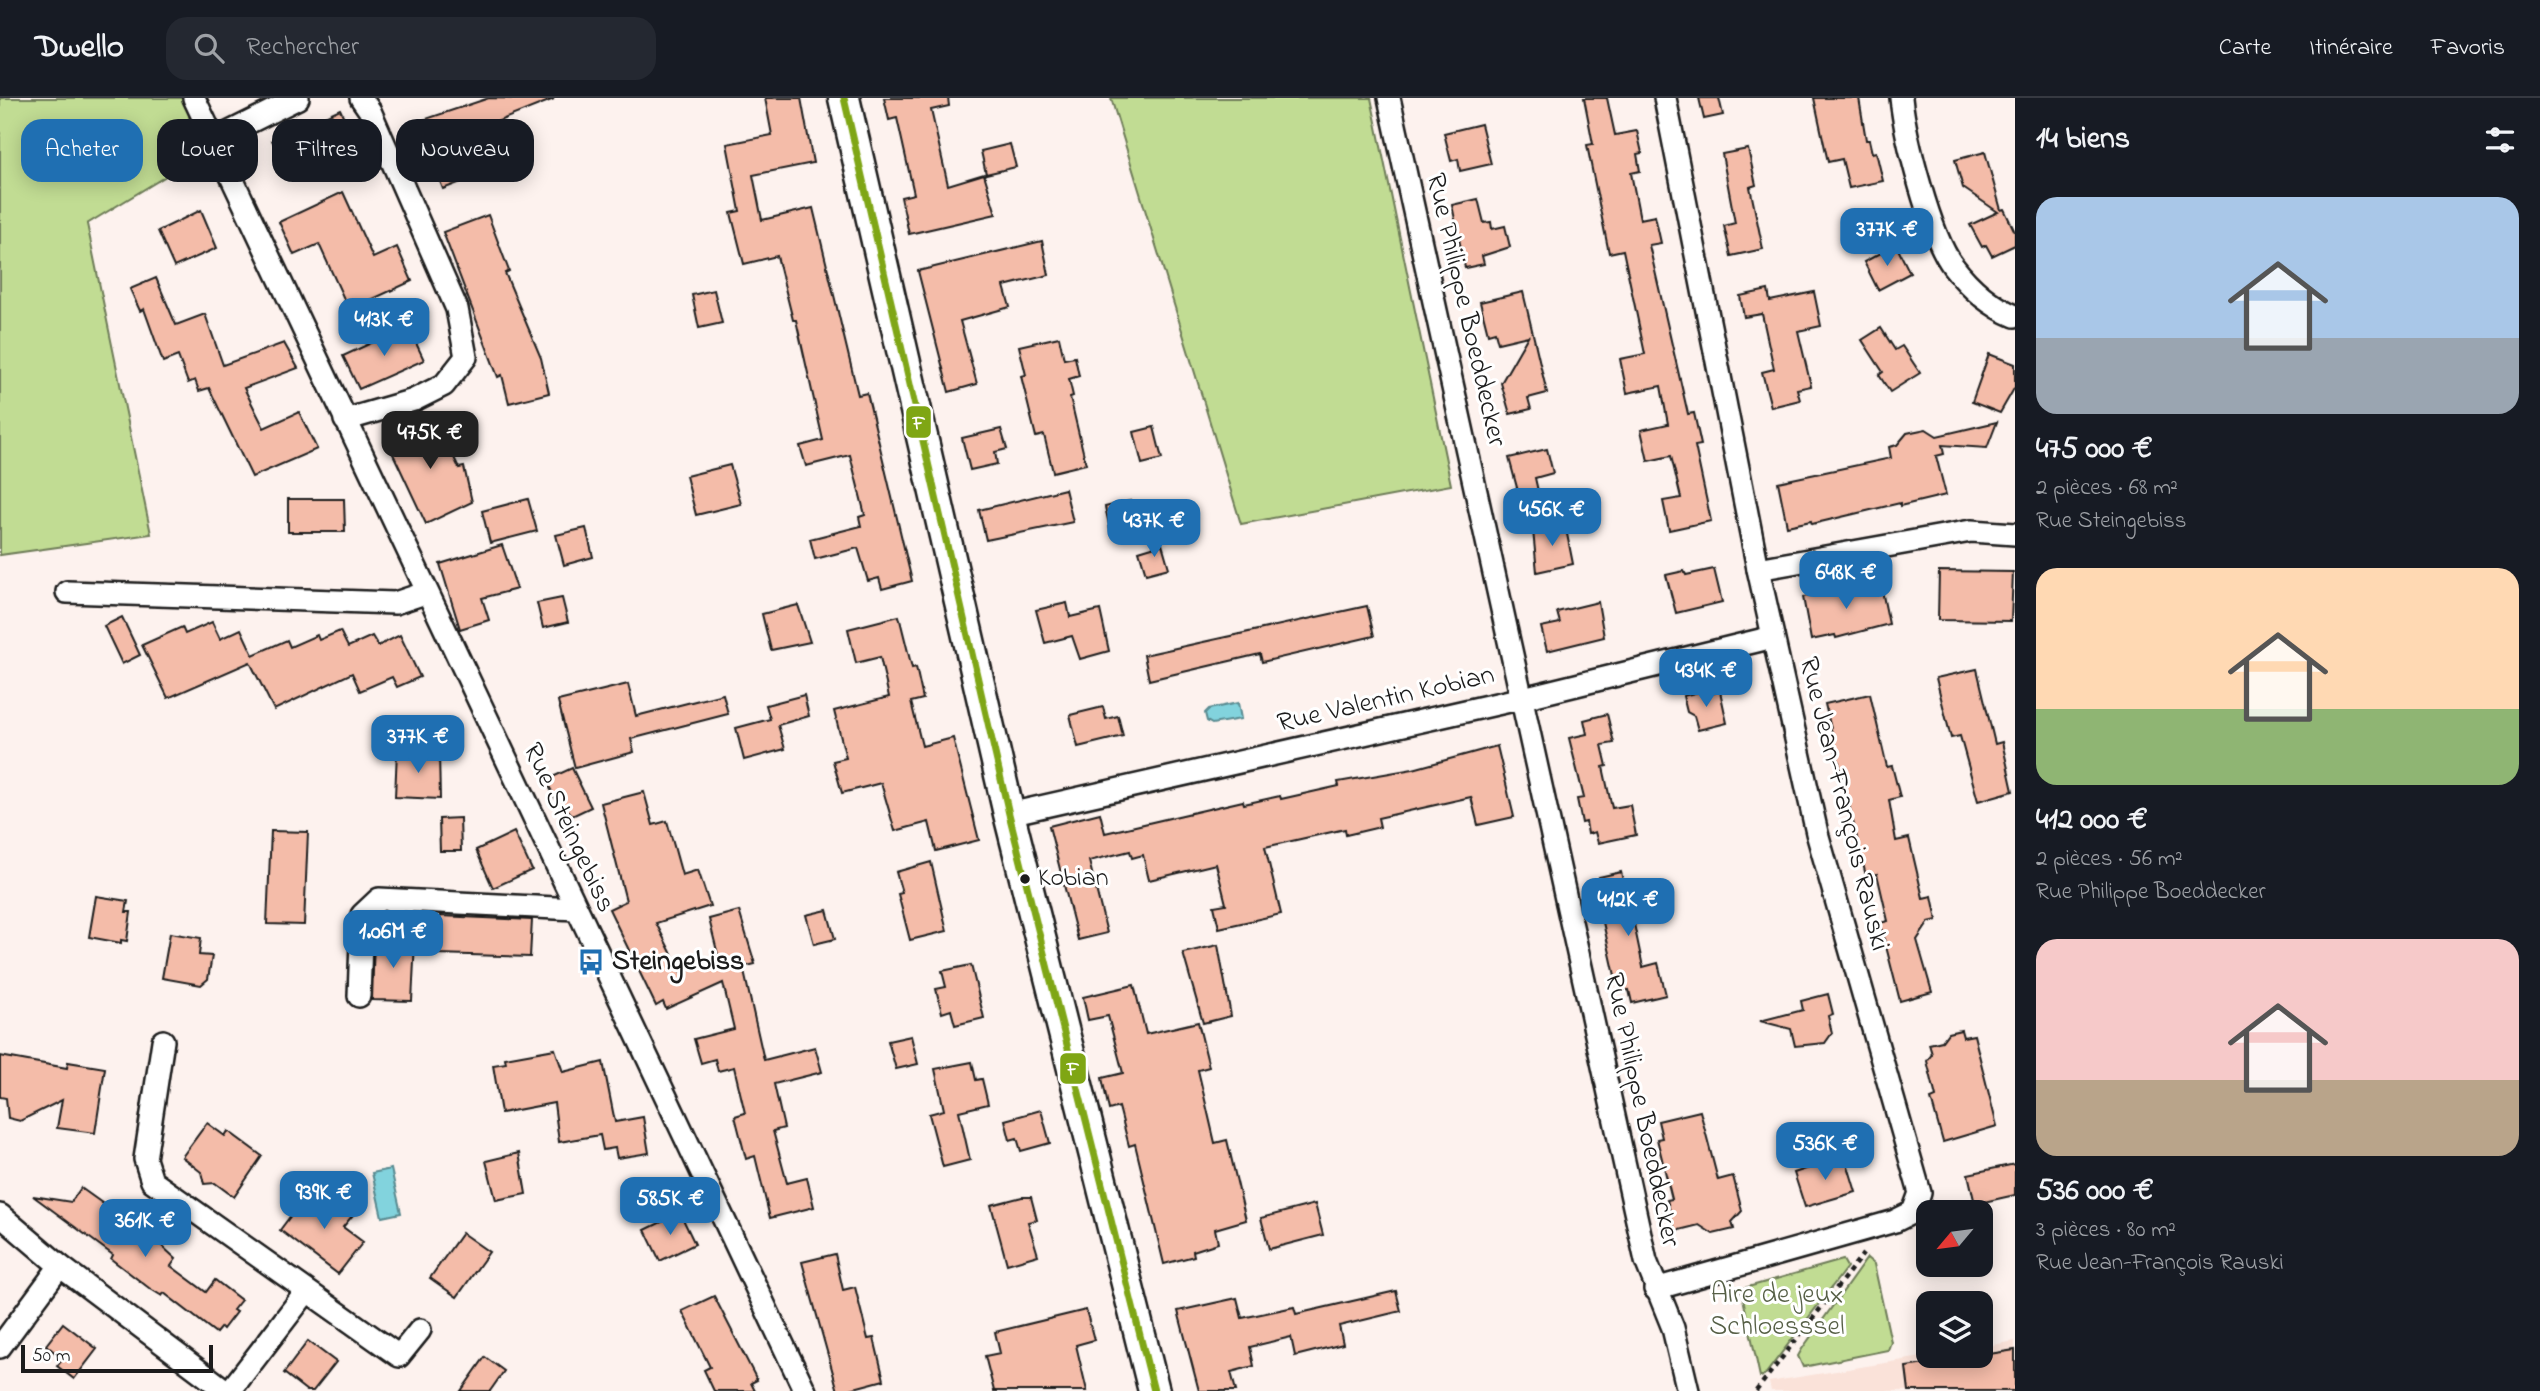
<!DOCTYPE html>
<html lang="fr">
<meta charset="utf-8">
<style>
:root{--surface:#171b24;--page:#242831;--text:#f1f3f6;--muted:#9ea1a6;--line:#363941;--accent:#1f6fb2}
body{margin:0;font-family:"Indie Flower",sans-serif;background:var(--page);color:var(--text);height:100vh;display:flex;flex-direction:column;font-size:26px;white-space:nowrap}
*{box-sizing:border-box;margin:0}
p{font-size:23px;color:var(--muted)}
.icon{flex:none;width:38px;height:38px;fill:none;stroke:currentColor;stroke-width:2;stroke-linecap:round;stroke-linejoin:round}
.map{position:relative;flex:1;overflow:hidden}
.panel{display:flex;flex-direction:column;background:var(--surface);width:525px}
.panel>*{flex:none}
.guide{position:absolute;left:21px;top:21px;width:665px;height:63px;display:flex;gap:14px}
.needle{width:46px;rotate:241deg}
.buttons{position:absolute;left:1916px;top:1102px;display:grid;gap:14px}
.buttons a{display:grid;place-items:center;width:77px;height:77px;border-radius:14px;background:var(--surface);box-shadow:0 4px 18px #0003;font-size:35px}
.scale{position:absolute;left:21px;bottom:18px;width:192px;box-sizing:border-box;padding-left:7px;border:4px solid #1c1c1c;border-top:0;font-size:19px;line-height:24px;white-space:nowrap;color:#1c1c1c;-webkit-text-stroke:5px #fff;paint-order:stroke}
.price{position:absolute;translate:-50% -60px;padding:0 16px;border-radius:14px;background:var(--accent);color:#fff;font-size:23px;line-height:46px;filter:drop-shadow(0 2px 4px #0008)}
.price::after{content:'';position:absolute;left:50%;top:42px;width:21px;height:16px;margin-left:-10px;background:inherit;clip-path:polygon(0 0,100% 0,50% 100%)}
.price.selected{background:#222;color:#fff}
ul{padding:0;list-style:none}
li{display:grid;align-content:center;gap:14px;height:371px;padding:0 21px}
li span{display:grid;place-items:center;height:217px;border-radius:21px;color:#555}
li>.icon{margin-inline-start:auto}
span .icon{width:126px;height:126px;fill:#fffc;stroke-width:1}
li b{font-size:30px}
h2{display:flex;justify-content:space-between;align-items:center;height:84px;padding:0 21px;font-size:30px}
.pill{padding:0 24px;border-radius:21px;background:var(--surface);box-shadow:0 4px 18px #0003;font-size:24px;line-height:63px}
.pill.selected{background:var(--accent);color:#fff}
header{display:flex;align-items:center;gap:42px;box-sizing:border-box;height:98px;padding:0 35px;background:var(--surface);border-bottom:2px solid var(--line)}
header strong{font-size:33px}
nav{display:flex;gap:38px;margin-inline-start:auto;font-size:24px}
.search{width:490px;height:63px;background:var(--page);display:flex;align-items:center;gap:18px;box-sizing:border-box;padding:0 24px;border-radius:21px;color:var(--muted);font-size:26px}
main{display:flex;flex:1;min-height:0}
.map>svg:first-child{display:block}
</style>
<header>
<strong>Dwello</strong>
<div class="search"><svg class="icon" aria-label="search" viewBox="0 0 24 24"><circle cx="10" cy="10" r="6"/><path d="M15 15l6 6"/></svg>Rechercher</div>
<nav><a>Carte</a><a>Itinéraire</a><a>Favoris</a></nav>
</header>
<main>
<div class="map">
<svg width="2015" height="1293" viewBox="0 0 2015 1293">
<rect width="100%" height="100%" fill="#fdf2ee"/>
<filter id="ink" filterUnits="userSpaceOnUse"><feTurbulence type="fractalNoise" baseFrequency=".0143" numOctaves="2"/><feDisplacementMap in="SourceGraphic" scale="14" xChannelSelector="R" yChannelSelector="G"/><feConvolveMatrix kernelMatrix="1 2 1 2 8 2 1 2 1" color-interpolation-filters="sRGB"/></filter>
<g filter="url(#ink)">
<!-- built -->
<polygon fill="#fae2d9" points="2015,1243 2015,1293 1771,1293 1769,1284 1928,1258 1981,1258 1981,1249"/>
<!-- green -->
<g fill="#c1dc93" stroke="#6e7c58" stroke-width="2">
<polygon points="0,0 187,0 194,61 87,126 151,436 0,457"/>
<polygon points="1111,0 1371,0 1451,387 1241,426"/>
<polygon points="1867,1160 1874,1166 1891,1244 1888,1252 1803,1269 1798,1258 1802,1251"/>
<polygon points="1843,1162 1847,1169 1764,1278 1760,1279 1741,1191"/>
</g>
<!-- water -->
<g fill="#82d3dd" stroke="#598a90" stroke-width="2">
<polygon points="1238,605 1241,621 1212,626 1207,623 1205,615 1209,611"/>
<polygon points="391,1071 401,1115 382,1119 372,1075"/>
</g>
<!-- building -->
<g fill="#f4bca9" stroke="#1c1c1c" stroke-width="2">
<polygon points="489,0 554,1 461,38 477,78 443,91 417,24"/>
<polygon points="765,0 801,0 813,65 753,77 762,122 813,110 858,297 867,295 912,483 882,491 879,480 868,483 858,450 815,461 810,441 861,428 859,419 865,417 850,357 806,368 800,348 823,342 796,222 793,222 777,158 744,166 731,115 740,113 727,46 772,37"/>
<polygon points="884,0 948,0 949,8 931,12 948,87 984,76 996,116 909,136 901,99 914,96 897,20 889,22"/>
<polygon points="1584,0 1607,0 1615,37 1637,33 1642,55 1637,56 1640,73 1631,75 1640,121 1655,118 1661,145 1649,147 1688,316 1694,315 1701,347 1695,348 1711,423 1669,432 1663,403 1681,400 1671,358 1648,363 1641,332 1668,326 1661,288 1627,295 1620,261 1645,256 1623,152 1609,155 1587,47 1593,46"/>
<polygon points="1699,0 1719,0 1723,17 1704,21"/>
<polygon points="1814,0 1859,0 1866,42 1869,42 1872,55 1876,54 1883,83 1849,90 1842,61 1828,64"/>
<polygon points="340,11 356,46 288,76 272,42"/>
<polygon points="1481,26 1491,66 1460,73 1458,61 1451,63 1444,35"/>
<polygon points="1010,46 1016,69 986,76 981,53"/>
<polygon points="1748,51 1756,87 1750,89 1763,151 1731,158 1724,128 1735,125 1722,56"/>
<polygon points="1985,54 2001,112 2004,111 2015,134 2015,147 1992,158 1986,147 1982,149 1970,127 1998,114 1963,90 1955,62"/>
<polygon points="343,94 373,160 397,149 412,183 349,212 319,146 294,157 279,124"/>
<polygon points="1478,101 1484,125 1491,124 1492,131 1505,128 1510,149 1482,158 1484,166 1465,170 1452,107"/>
<polygon points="201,112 217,150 174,169 158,133"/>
<polygon points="488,117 509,173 505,175 541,260 549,295 509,305 502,277 498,279 443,134"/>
<polygon points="1042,143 1049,177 1004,188 1010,209 960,223 977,286 949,294 918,173"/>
<polygon points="1896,147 1910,175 1878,192 1864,164"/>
<polygon points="156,180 176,227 205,216 223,267 284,245 298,270 244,290 264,330 299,314 317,351 252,379 209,290 199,293 195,282 188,285 178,258 163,264 144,211 140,213 130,191"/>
<polygon points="714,192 722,225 699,230 692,197"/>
<polygon points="1768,192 1770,203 1814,194 1821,228 1798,233 1811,288 1797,291 1800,302 1771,309 1762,274 1774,271 1762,216 1744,219 1740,198"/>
<polygon points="1523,194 1547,295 1528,300 1531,311 1510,316 1501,285 1528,238 1498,245 1495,234 1488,236 1480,204"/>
<polygon points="408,228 424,262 359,291 343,258"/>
<polygon points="1881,230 1895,252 1902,248 1920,275 1890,294 1879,277 1883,274 1862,242"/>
<polygon points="1059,239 1064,261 1075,259 1079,278 1069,281 1073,298 1070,299 1086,366 1053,374 1044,337 1036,339 1021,278 1026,277 1019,248"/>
<polygon points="1989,256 2015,266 2015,289 2000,315 1972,304"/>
<polygon points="428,322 434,336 441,332 459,370 464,369 472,404 426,426 386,341"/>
<polygon points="1997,324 1987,350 1942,347 1944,356 1936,358 1946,397 1900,408 1900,405 1812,426 1811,423 1787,428 1778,384 1891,360 1889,349 1897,347 1907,335 1926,331 1937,338"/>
<polygon points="1154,329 1162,361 1142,366 1134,334"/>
<polygon points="1001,331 1007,351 995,354 997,366 970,372 962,340"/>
<polygon points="1547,351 1553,375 1535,380 1538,393 1519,397 1509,360"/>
<polygon points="730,367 741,406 696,417 686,378"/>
<polygon points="1065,391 1073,424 986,442 979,412"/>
<polygon points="288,401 344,401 345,434 288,434"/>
<polygon points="528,401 537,433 490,445 482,413"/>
<polygon points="1130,403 1136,429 1111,435 1105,409"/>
<polygon points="1565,426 1573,466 1537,474 1533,432"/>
<polygon points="586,430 593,459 564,467 556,437"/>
<polygon points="1162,446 1169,470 1146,476 1139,453"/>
<polygon points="502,447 517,491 482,500 489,522 460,531 440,466"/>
<polygon points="1714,471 1722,504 1676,515 1666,477 1684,473 1686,477"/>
<polygon points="1939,473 2013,474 2011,523 1938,522"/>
<polygon points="1880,483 1889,526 1836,540 1835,537 1811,542 1803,499"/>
<polygon points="562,500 568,524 543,530 537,505"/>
<polygon points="1598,504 1604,539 1547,553 1541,529 1560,525 1557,514"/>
<polygon points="1067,505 1070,519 1100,512 1109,553 1080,561 1072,538 1045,545 1036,512"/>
<polygon points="798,507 810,544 771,552 762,516"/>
<polygon points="1367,508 1374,538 1262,564 1260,556 1149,582 1144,557"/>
<polygon points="899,518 912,570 916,569 923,601 911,604 922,648 953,640 979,742 936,753 929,724 895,733 881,685 842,695 833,663 846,660 834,613 889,599 880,559 856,565 848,531"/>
<polygon points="122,519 140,557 122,566 104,528"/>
<polygon points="212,524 220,541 241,531 253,557 287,542 290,549 317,537 319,542 340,533 348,549 372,538 378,548 400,537 420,579 397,589 392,579 360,593 352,575 274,612 250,564 168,600 142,547 182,529 185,536"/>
<polygon points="1977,571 1995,646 2002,644 2013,693 1978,703 1960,638 1951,640 1936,580"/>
<polygon points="628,586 636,618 723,596 728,616 631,641 634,654 575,670 558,603"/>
<polygon points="1706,592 1707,597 1720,593 1727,625 1698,632 1694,618 1687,614 1683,598"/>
<polygon points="1870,596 1887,669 1892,668 1900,699 1889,702 1896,743 1909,740 1923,800 1932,798 1937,822 1929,824 1917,842 1932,894 1900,903 1880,825 1888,823 1877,776 1866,778 1825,606"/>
<polygon points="804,597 809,618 778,627 785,651 744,662 736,630 770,621 766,607"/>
<polygon points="1103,609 1106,621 1118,618 1123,638 1078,649 1070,617"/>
<polygon points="1607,616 1614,645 1602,647 1607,668 1603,669 1612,710 1630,707 1636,737 1598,745 1595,734 1588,736 1586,724 1582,725 1577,701 1584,700 1569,640 1587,636 1584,622"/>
<polygon points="1497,648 1514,719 1478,727 1471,699 1378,720 1380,729 1346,737 1345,731 1265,749 1281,816 1219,830 1214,808 1226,806 1216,766 1149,782 1143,757 1132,760 1130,753 1089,763 1107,835 1078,842 1049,728 1100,715 1105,735 1243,703 1244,706 1280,698 1281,701 1339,688 1338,684 1413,671"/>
<polygon points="397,652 439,654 440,701 395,699"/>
<polygon points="572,670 591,709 572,718 569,713 563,716 546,682"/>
<polygon points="644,694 653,727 667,723 682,777 698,772 710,808 656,825 681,874 719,861 709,821 739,813 755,866 743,869 764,962 815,949 822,974 774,986 784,1030 773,1033 787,1085 807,1080 814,1109 770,1120 755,1058 746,1061 735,1018 745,1015 734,969 718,973 715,961 701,965 694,941 734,931 723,885 666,911 663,904 656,908 609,811 626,803 601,705"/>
<polygon points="460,720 461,753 440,753 439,721"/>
<polygon points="271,733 308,734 304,827 267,826"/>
<polygon points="514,734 532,772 493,790 476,752"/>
<polygon points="931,764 947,833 910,842 898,796 902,795 896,774"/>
<polygon points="1621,774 1626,795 1646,791 1653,818 1646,820 1647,823 1634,826 1643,869 1658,865 1666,897 1632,905 1629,892 1624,893 1621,881 1616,882 1598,802 1604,800 1599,779"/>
<polygon points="96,798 128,803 126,814 131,814 127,843 121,842 121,845 89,839"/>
<polygon points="827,812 835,841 814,846 806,817"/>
<polygon points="440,818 532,822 530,859 438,856"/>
<polygon points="170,835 201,840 199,857 212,858 208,881 201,887 162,880"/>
<polygon points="374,842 415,843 412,903 372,902"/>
<polygon points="1218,847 1231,918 1203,925 1183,855"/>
<polygon points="971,867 984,920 955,927 951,912 942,915 936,891 946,889 942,873"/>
<polygon points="1134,887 1146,936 1198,924 1209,969 1198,972 1215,1045 1227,1042 1246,1122 1215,1131 1218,1145 1193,1153 1194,1158 1164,1166 1135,1046 1129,1048 1119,1009 1109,1012 1102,980 1123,975 1108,918 1088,922 1083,899"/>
<polygon points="1828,896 1833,916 1828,918 1832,935 1825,945 1795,948 1791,931 1760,923 1803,912 1801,903"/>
<polygon points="1961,932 1963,939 1974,937 1997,1028 1943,1044 1931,1001 1936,999 1927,963 1932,956 1929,946 1942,943 1948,935"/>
<polygon points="911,938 918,966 896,971 888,943"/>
<polygon points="555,951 563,974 603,964 615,1024 643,1019 649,1055 617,1060 615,1050 603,1052 600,1037 559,1044 554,1005 501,1015 493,967 506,965 505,960"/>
<polygon points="0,958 67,970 68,964 105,970 95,1035 57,1030 62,1002 20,1023 8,1020 6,1000 0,999"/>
<polygon points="972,964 976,982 982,981 988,1006 959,1013 970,1062 943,1069 929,1016 944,1012 935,971"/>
<polygon points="1041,1012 1050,1045 1021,1053 1017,1040 1010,1042 1005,1022"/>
<polygon points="1700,1013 1718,1082 1733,1078 1742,1113 1732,1124 1734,1131 1713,1136 1699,1127 1675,1133 1667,1102 1672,1101 1657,1041 1662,1040 1658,1023"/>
<polygon points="207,1025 225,1038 228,1033 262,1058 234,1099 215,1085 204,1086 201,1074 182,1059"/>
<polygon points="519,1055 526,1096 496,1102 486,1063"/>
<polygon points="1845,1058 1856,1094 1805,1109 1794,1075"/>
<polygon points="2015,1066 2015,1097 1975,1106 1968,1076"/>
<polygon points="81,1090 162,1148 176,1161 171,1168 206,1194 215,1182 241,1202 233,1212 236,1214 223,1231 221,1229 216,1235 164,1195 162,1198 149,1190 111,1161 113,1157 33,1098 71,1104"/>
<polygon points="330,1093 357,1112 343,1129 363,1144 338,1176 280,1132 304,1100 317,1110"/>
<polygon points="1022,1099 1031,1099 1037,1122 1028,1124 1038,1157 1007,1166 991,1107"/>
<polygon points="1315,1106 1323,1137 1269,1151 1261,1120"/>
<polygon points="680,1115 695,1146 660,1163 645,1132"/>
<polygon points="462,1135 489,1154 457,1199 430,1180"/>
<polygon points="835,1156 843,1192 855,1189 868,1241 874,1240 884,1282 843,1293 838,1293 802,1164"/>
<polygon points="1396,1193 1401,1213 1339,1228 1343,1246 1295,1258 1291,1239 1250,1249 1254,1268 1231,1274 1236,1293 1199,1293 1178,1213 1237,1200 1242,1220 1294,1209 1296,1216"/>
<polygon points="714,1198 757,1282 751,1285 755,1293 714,1293 704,1272 710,1269 682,1213"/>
<polygon points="1086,1212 1094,1242 1076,1247 1087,1293 994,1293 985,1258 1000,1255 995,1234"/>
<polygon points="63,1225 97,1251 74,1281 57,1268 63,1261 46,1247"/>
<polygon points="308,1243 336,1264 313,1293 307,1293 284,1275"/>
<polygon points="2015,1252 2015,1293 1909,1293 1906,1269"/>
<polygon points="485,1259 504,1273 490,1293 461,1293"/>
</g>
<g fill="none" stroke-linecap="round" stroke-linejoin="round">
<!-- street casing -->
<g stroke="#1c1c1c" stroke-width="26">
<g id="street">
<polyline points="194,0 805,1293"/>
<polyline points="1389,0 1646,1163 1673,1230 1688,1293"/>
<path d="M 1901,0 C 1905,39 1930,138 1953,168 C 1969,189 1991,208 2015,218"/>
<polyline points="212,43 298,0"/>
<polyline points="345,322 414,302 444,287 466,259 457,211 370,13 361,0"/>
<polyline points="1758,471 1971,433 2015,436"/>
<polyline points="67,494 395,505 425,495"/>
<polyline points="1009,716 1523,600 1773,539"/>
<polyline points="359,898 362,817 379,801 576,811"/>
<polyline points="163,943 145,1061 152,1083 399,1258 420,1232"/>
<polyline points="0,1117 60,1168 226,1293"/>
<polyline points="1655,1191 1895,1123 1913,1114 1920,1095 1817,735 1758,471 1665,0"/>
<polyline points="0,1249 60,1168"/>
<polyline points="230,1293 306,1194"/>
</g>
</g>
<!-- secondary casing -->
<g stroke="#1c1c1c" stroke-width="35">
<polyline id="secondary" points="844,0 1009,716 1154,1293"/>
</g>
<!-- path -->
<polyline stroke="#1c1c1c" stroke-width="4.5" stroke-dasharray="5 5" stroke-linecap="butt" points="1756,1293 1863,1156"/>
<!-- street -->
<use href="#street" stroke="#fff" stroke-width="21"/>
<!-- secondary -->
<use href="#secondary" stroke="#fff" stroke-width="30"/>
<!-- bus-1 casing -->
<g stroke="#fff" stroke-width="12">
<polyline id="bus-1" points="844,0 1009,716 1154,1293"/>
</g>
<!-- bus-1 -->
<use href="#bus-1" stroke="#7fa614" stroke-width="7"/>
</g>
</g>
<!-- icons -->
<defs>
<g id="bus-bare" transform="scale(2.1)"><path d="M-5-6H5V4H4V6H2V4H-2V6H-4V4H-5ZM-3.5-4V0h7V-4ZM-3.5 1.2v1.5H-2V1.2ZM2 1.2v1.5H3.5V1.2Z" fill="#1f6fb2" stroke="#fff" stroke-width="2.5" paint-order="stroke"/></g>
</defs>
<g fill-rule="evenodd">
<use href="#bus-bare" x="591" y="864"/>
</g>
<!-- markers -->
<circle fill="#1c1c1c" stroke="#fff" stroke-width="2.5" cx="1025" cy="781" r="6"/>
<g text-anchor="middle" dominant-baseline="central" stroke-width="6" stroke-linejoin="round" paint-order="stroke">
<!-- bus labels -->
<g font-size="26" fill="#1c1c1c" stroke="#fff" text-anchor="start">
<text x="1038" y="781">Kobian</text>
</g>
<!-- street labels -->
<g font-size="28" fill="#1c1c1c" stroke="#fff">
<text transform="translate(1465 212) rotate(77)">Rue Philippe Boeddecker</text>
<text transform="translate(1386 602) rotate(-13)">Rue Valentin Kobian</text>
<text transform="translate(1843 706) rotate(76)">Rue Jean-François Rauski</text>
<text transform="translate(568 730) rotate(65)">Rue Steingebiss</text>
<text transform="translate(1641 1012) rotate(78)">Rue Philippe Boeddecker</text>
</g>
<!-- poi labels -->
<g font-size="28" font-weight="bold" fill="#1c1c1c" stroke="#fff" text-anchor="start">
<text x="612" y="864">Steingebiss</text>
</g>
<!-- park labels -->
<g font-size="28" fill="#565f46" stroke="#fff">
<text x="1777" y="1197">Aire de jeux<tspan x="1777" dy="32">Schloesssel</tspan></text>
</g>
</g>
<g stroke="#fff" stroke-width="2.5">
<rect x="905" y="307" width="27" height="34" rx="7" fill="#7fa614"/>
<rect x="1059" y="954" width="28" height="33" rx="7" fill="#7fa614"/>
</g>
<g font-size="19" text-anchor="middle" font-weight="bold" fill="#fff">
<text x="919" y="331">F</text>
<text x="1073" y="977">F</text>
</g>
</svg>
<div class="buttons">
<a><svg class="needle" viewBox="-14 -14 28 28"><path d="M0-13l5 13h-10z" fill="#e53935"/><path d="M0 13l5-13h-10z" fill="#9ea1a6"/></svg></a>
<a><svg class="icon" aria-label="layers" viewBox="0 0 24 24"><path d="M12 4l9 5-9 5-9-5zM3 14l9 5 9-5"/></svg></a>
</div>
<div class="scale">50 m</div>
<b class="price" style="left:1887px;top:170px">377K €</b>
<b class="price" style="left:384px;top:260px">413K €</b>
<b class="price selected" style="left:430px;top:373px">475K €</b>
<b class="price" style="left:1552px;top:450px">456K €</b>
<b class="price" style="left:1154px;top:461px">437K €</b>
<b class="price" style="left:1846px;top:513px">648K €</b>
<b class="price" style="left:1706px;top:611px">434K €</b>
<b class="price" style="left:418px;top:677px">377K €</b>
<b class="price" style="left:1628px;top:840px">412K €</b>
<b class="price" style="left:393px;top:872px">1.06M €</b>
<b class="price" style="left:1825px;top:1084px">536K €</b>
<b class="price" style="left:324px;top:1133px">939K €</b>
<b class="price" style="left:670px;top:1139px">585K €</b>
<b class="price" style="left:145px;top:1161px">361K €</b>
<div class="guide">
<a class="pill selected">Acheter</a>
<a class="pill">Louer</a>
<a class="pill">Filtres</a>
<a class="pill">Nouveau</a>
</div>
</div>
<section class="panel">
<h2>14 biens<svg class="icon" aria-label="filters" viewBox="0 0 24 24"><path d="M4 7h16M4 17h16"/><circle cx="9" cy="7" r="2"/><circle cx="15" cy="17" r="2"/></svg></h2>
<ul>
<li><span style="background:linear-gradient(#a9c7e8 65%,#9aa5b1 0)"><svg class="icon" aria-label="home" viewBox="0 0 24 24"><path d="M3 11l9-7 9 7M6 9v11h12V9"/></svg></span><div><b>475 000 €</b><p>2 pièces · 68 m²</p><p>Rue Steingebiss</p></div></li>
<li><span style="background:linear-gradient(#ffd9b3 65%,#8fb573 0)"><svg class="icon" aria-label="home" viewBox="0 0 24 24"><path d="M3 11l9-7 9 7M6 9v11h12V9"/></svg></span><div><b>412 000 €</b><p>2 pièces · 56 m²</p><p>Rue Philippe Boeddecker</p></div></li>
<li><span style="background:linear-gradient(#f6c9c9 65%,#b9a48a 0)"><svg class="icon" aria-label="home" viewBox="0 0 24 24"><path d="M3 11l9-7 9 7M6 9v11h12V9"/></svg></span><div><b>536 000 €</b><p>3 pièces · 80 m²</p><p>Rue Jean-François Rauski</p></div></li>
</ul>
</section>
</main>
